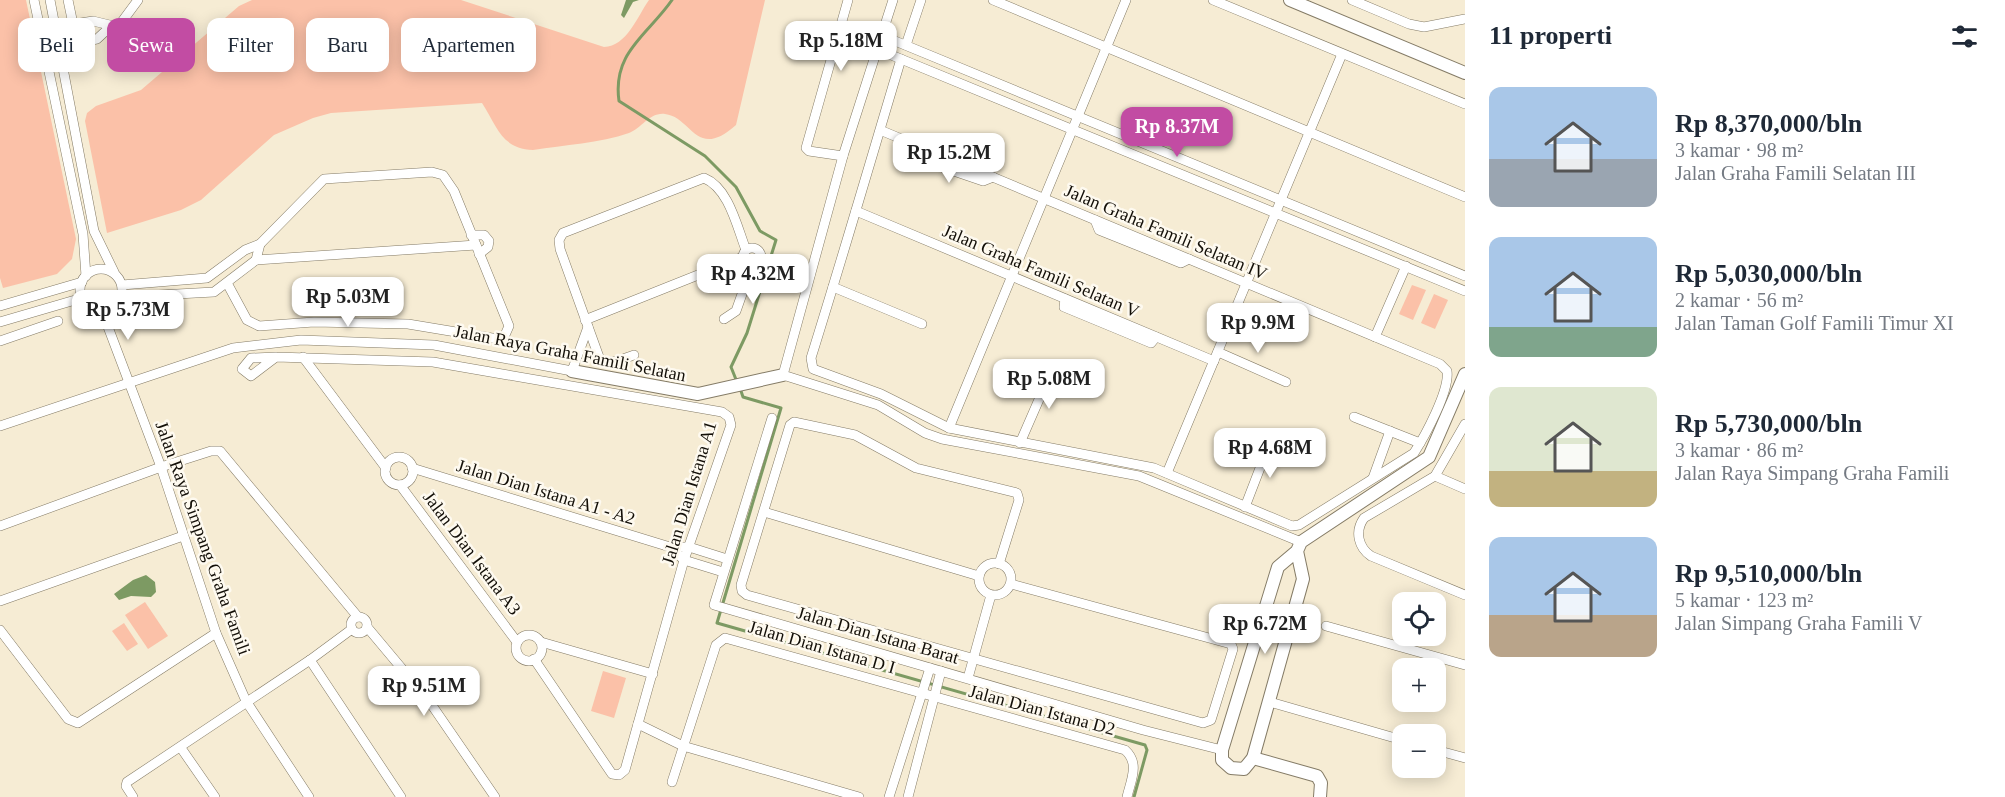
<!DOCTYPE html>
<html lang="id">
<meta charset="utf-8">
<style>
:root{--surface:#fff;--page:#f2f2f3;--text:#1f2937;--muted:#747a83;--accent:#c24ca3}
body{margin:0;font-family:Georgia,serif;background:var(--page);color:var(--text);height:100vh;display:flex;flex-direction:column;font-size:22px;white-space:nowrap}
*{box-sizing:border-box;margin:0}
p{font-size:20px;color:var(--muted)}
.icon{flex:none;width:33px;height:33px;fill:none;stroke:currentColor;stroke-width:2;stroke-linecap:round;stroke-linejoin:round}
.map{position:relative;flex:1;overflow:hidden}
.panel{display:flex;flex-direction:column;background:var(--surface);width:540px}
.panel>*{flex:none}
.guide{position:absolute;left:18px;top:18px;width:570px;height:54px;display:flex;gap:12px}
.tools{position:absolute;left:1392px;top:592px;display:grid;gap:12px}
.tools a{display:grid;place-items:center;width:54px;height:54px;border-radius:12px;background:var(--surface);box-shadow:0 3px 15px #0003;font-size:30px}
.price{position:absolute;translate:-50% -51px;padding:0 14px;border-radius:12px;background:#fff;color:#222;font-size:20px;line-height:39px;filter:drop-shadow(0 2px 3px #0008)}
.price::after{content:'';position:absolute;left:50%;top:36px;width:18px;height:14px;margin-left:-9px;background:inherit;clip-path:polygon(0 0,100% 0,50% 100%)}
.price.current{background:var(--accent);color:#fff}
ul{padding:0;list-style:none}
li{display:flex;align-items:center;gap:18px;height:150px;padding:0 24px}
li span{display:grid;place-items:center;flex:none;width:168px;height:120px;border-radius:12px;color:#555}
li>.icon{margin-inline-start:auto}
span .icon{width:72px;height:72px;fill:#fffc;stroke-width:1}
li b{font-size:26px}
h2{display:flex;justify-content:space-between;align-items:center;height:72px;padding:0 24px;font-size:26px}
.chip{padding:0 21px;border-radius:12px;background:var(--surface);box-shadow:0 3px 15px #0003;font-size:21px;line-height:54px}
.chip.current{background:var(--accent);color:#fff}
main{display:flex;flex:1;min-height:0}
.map>svg:first-child{display:block}
</style>
<main>
<div class="map">
<svg width="1465" height="797" viewBox="0 0 1465 797">
<rect width="100%" height="100%" fill="#f6ecd4"/>
<!-- green -->
<g fill="#fbc1a8">
<polygon points="0,0 26,0 76,239 72,259 57,274 3,288 0,278"/>
<path d="M 252,0 L 461,0 L 604,47 C 627,46 637,17 649,0 L 765,0 L 736,125 C 696,161 692,117 665,114 C 650,112 642,128 629,133 C 600,143 564,145 533,150 C 501,148 498,128 482,103 L 331,113 L 313,118 L 274,135 L 201,200 L 181,210 L 107,233 L 85,121 L 87,113 L 96,106 L 141,90 L 239,6 Z"/>
<polygon points="1412,285 1426,290 1413,320 1399,314"/>
<polygon points="1434,294 1448,300 1435,329 1421,323"/>
<polygon points="145,602 168,636 148,649 125,615"/>
<polygon points="124,623 138,644 127,651 112,631"/>
<polygon points="603,671 626,678 614,718 591,711"/>
</g>
<!-- water -->
<g fill="#7d9a63">
<polygon points="626,0 639,0 633,2 624,18 621,15"/>
<polygon points="146,575 155,582 156,592 151,597 131,596 119,600 114,594 133,580"/>
</g>
<g fill="none" stroke-linecap="round" stroke-linejoin="round">
<!-- stream -->
<g stroke="#7d9a63" stroke-width="3">
<path d="M 672,0 C 648,35 612,52 619,101 L 705,156 L 736,187 L 760,231 L 776,240 L 747,333 L 731,367 L 737,382"/>
<polyline points="740,388 743,397 781,408 717,623 1145,745 1147,750 1134,797"/>
</g>
<!-- minor casing -->
<g stroke="#847b66" stroke-width="10">
<g id="minor">
<polyline points="34,0 83,234 86,276"/>
<polyline points="50,0 94,231 114,272"/>
<polyline points="68,0 73,24"/>
<polyline points="893,0 843,156 783,375 878,405 925,433 942,439 1139,476 1301,542"/>
<polyline points="993,0 1465,197"/>
<polyline points="1213,0 1465,104"/>
<polyline points="1352,0 1409,24 1424,27 1465,19"/>
<polyline points="56,27 93,21 118,27 138,0"/>
<polyline points="883,36 1465,276"/>
<polyline points="906,45 921,0"/>
<polyline points="60,46 97,39 110,27"/>
<polyline points="879,50 1465,291"/>
<path d="M 880,130 L 1440,364 L 1447,371 C 1450,390 1425,436 1414,453 L 1299,525 L 1292,526 L 1154,468 L 949,428 L 881,394 L 813,369 L 811,358 C 842,259 871,159 901,59"/>
<polyline points="933,152 932,160 936,165 983,181 993,177"/>
<polyline points="843,156 809,151 806,148 848,0"/>
<polyline points="856,211 1214,361"/>
<polyline points="1095,220 1099,230 1181,263 1189,259"/>
<polyline points="471,235 484,235 489,241 488,247 479,254"/>
<circle cx="752" cy="257" r="9"/>
<polyline points="761,258 810,275"/>
<polyline points="256,260 476,245"/>
<circle cx="101" cy="290" r="21"/>
<polyline points="122,285 207,278 245,250 260,244 324,179 432,172 443,175 454,191 509,326 505,335 498,339 408,324 314,322 259,326 247,320 227,283"/>
<polyline points="833,287 922,324"/>
<polyline points="122,297 214,292 256,260 260,244"/>
<polyline points="1065,299 1064,307 1151,343 1156,337"/>
<polyline points="0,306 82,282"/>
<polyline points="102,311 161,467 216,633 246,701 309,797"/>
<polyline points="724,319 736,311 752,266"/>
<polyline points="585,320 743,257"/>
<polyline points="0,322 82,298"/>
<polyline points="1375,337 1406,266"/>
<polyline points="0,341 58,321"/>
<polyline points="1218,352 1286,382"/>
<path d="M 634,355 C 622,359 608,367 599,357 L 560,249 L 559,240 L 563,233 L 704,178 C 729,188 737,227 746,250"/>
<polyline points="276,357 251,376 242,369 251,358 276,357 433,362 722,412 729,417 731,425 684,560 625,770 619,775 612,774 534,659"/>
<polyline points="303,357 386,468"/>
<polyline points="1354,417 1420,443"/>
<polyline points="772,418 714,605 1143,730 1222,750"/>
<path d="M 1465,424 L 1435,476 L 1364,518 C 1354,532 1359,548 1371,556 L 1465,595"/>
<polyline points="0,426 233,348 301,340 434,345 572,371 588,327"/>
<polyline points="949,428 1126,0"/>
<polyline points="1020,443 1054,365 1076,372"/>
<circle cx="399" cy="471" r="14"/>
<polyline points="412,468 670,547"/>
<polyline points="1167,473 1342,54"/>
<polyline points="1435,476 1465,489"/>
<polyline points="1373,478 1390,431"/>
<polyline points="400,485 517,642"/>
<polyline points="1245,507 1270,442"/>
<polyline points="764,512 979,576"/>
<polyline points="0,526 161,467 211,451 220,451 358,617"/>
<circle cx="995" cy="579" r="16"/>
<polyline points="999,564 1019,500 1017,493 916,468 855,435 794,422 790,425 741,585 742,591 747,595 1203,723 1211,720 1233,649 1231,644 1011,584"/>
<polyline points="723,572 684,560 670,547 689,547 727,559"/>
<polyline points="0,601 183,536"/>
<circle cx="359" cy="625" r="8"/>
<polyline points="1326,626 1465,665"/>
<polyline points="367,627 429,701 495,797"/>
<polyline points="0,630 68,719 78,723 216,633"/>
<circle cx="529" cy="648" r="13"/>
<polyline points="541,642 653,674"/>
<polyline points="310,660 401,797"/>
<polyline points="968,678 991,595"/>
<polyline points="1270,702 1402,740"/>
<polyline points="638,724 683,746 859,797"/>
<polyline points="181,748 215,797"/>
<polyline points="1436,750 1465,758"/>
<path d="M 672,782 L 716,645 L 725,638 L 1125,750 C 1140,763 1131,780 1127,797"/>
<polyline points="133,797 126,786 127,782 310,660 352,629"/>
<polyline points="889,797 930,668"/>
<polyline points="908,797 941,671"/>
</g>
</g>
<!-- tertiary casing -->
<g stroke="#847b66" stroke-width="14">
<g id="tertiary">
<polyline points="1290,0 1465,73"/>
<polyline points="572,371 698,394 783,375"/>
<polyline points="1297,551 1303,579 1253,758 1244,769 1231,768 1222,760 1222,750 1278,567 1297,551 1301,542 1429,457 1465,374"/>
<polyline points="1253,758 1317,776 1321,783 1320,797"/>
</g>
</g>
<!-- minor -->
<use href="#minor" stroke="#fff" stroke-width="9"/>
<!-- tertiary -->
<use href="#tertiary" stroke="#fff" stroke-width="12"/>
</g>
<g text-anchor="middle" dominant-baseline="central" stroke-width="5" stroke-linejoin="round" paint-order="stroke">
<!-- street labels -->
<g font-size="18" fill="#130f08" stroke="#fefaf0">
<text transform="translate(1166 232) rotate(23)">Jalan Graha Famili Selatan IV</text>
<text transform="translate(1041 271) rotate(23)">Jalan Graha Famili Selatan V</text>
<text transform="translate(570 353) rotate(11)">Jalan Raya Graha Famili Selatan</text>
<text transform="translate(546 492) rotate(17)">Jalan Dian Istana A1 - A2</text>
<text transform="translate(689 493) rotate(-73)">Jalan Dian Istana A1</text>
<text transform="translate(203 538) rotate(70)">Jalan Raya Simpang Graha Famili</text>
<text transform="translate(472 553) rotate(53)">Jalan Dian Istana A3</text>
<text transform="translate(878 635) rotate(16)">Jalan Dian Istana Barat</text>
<text transform="translate(822 647) rotate(16)">Jalan Dian Istana D I</text>
<text transform="translate(1042 710) rotate(15)">Jalan Dian Istana D2</text>
</g>
</g>
</svg>
<div class="tools">
<a><svg class="icon" aria-label="locate" viewBox="0 0 24 24"><circle cx="12" cy="12" r="6"/><path d="M12 2v4M12 18v4M2 12h4M18 12h4"/></svg></a>
<a>+</a>
<a>−</a>
</div>
<b class="price" style="left:841px;top:72px">Rp 5.18M</b>
<b class="price current" style="left:1177px;top:158px">Rp 8.37M</b>
<b class="price" style="left:949px;top:184px">Rp 15.2M</b>
<b class="price" style="left:753px;top:305px">Rp 4.32M</b>
<b class="price" style="left:348px;top:328px">Rp 5.03M</b>
<b class="price" style="left:128px;top:341px">Rp 5.73M</b>
<b class="price" style="left:1258px;top:354px">Rp 9.9M</b>
<b class="price" style="left:1049px;top:410px">Rp 5.08M</b>
<b class="price" style="left:1270px;top:479px">Rp 4.68M</b>
<b class="price" style="left:1265px;top:655px">Rp 6.72M</b>
<b class="price" style="left:424px;top:717px">Rp 9.51M</b>
<div class="guide">
<a class="chip">Beli</a>
<a class="chip current">Sewa</a>
<a class="chip">Filter</a>
<a class="chip">Baru</a>
<a class="chip">Apartemen</a>
</div>
</div>
<section class="panel">
<h2>11 properti<svg class="icon" aria-label="filters" viewBox="0 0 24 24"><path d="M4 7h16M4 17h16"/><circle cx="9" cy="7" r="2"/><circle cx="15" cy="17" r="2"/></svg></h2>
<ul>
<li><span style="background:linear-gradient(#a9c7e8 60%,#9aa5b1 0)"><svg class="icon" aria-label="home" viewBox="0 0 24 24"><path d="M3 11l9-7 9 7M6 9v11h12V9"/></svg></span><div><b>Rp 8,370,000/bln</b><p>3 kamar · 98 m²</p><p>Jalan Graha Famili Selatan III</p></div></li>
<li><span style="background:linear-gradient(#a9c7e8 75%,#7fa58c 0)"><svg class="icon" aria-label="home" viewBox="0 0 24 24"><path d="M3 11l9-7 9 7M6 9v11h12V9"/></svg></span><div><b>Rp 5,030,000/bln</b><p>2 kamar · 56 m²</p><p>Jalan Taman Golf Famili Timur XI</p></div></li>
<li><span style="background:linear-gradient(#dfe7d0 70%,#c2b280 0)"><svg class="icon" aria-label="home" viewBox="0 0 24 24"><path d="M3 11l9-7 9 7M6 9v11h12V9"/></svg></span><div><b>Rp 5,730,000/bln</b><p>3 kamar · 86 m²</p><p>Jalan Raya Simpang Graha Famili</p></div></li>
<li><span style="background:linear-gradient(#a9c7e8 65%,#b9a48a 0)"><svg class="icon" aria-label="home" viewBox="0 0 24 24"><path d="M3 11l9-7 9 7M6 9v11h12V9"/></svg></span><div><b>Rp 9,510,000/bln</b><p>5 kamar · 123 m²</p><p>Jalan Simpang Graha Famili V</p></div></li>
</ul>
</section>
</main>
